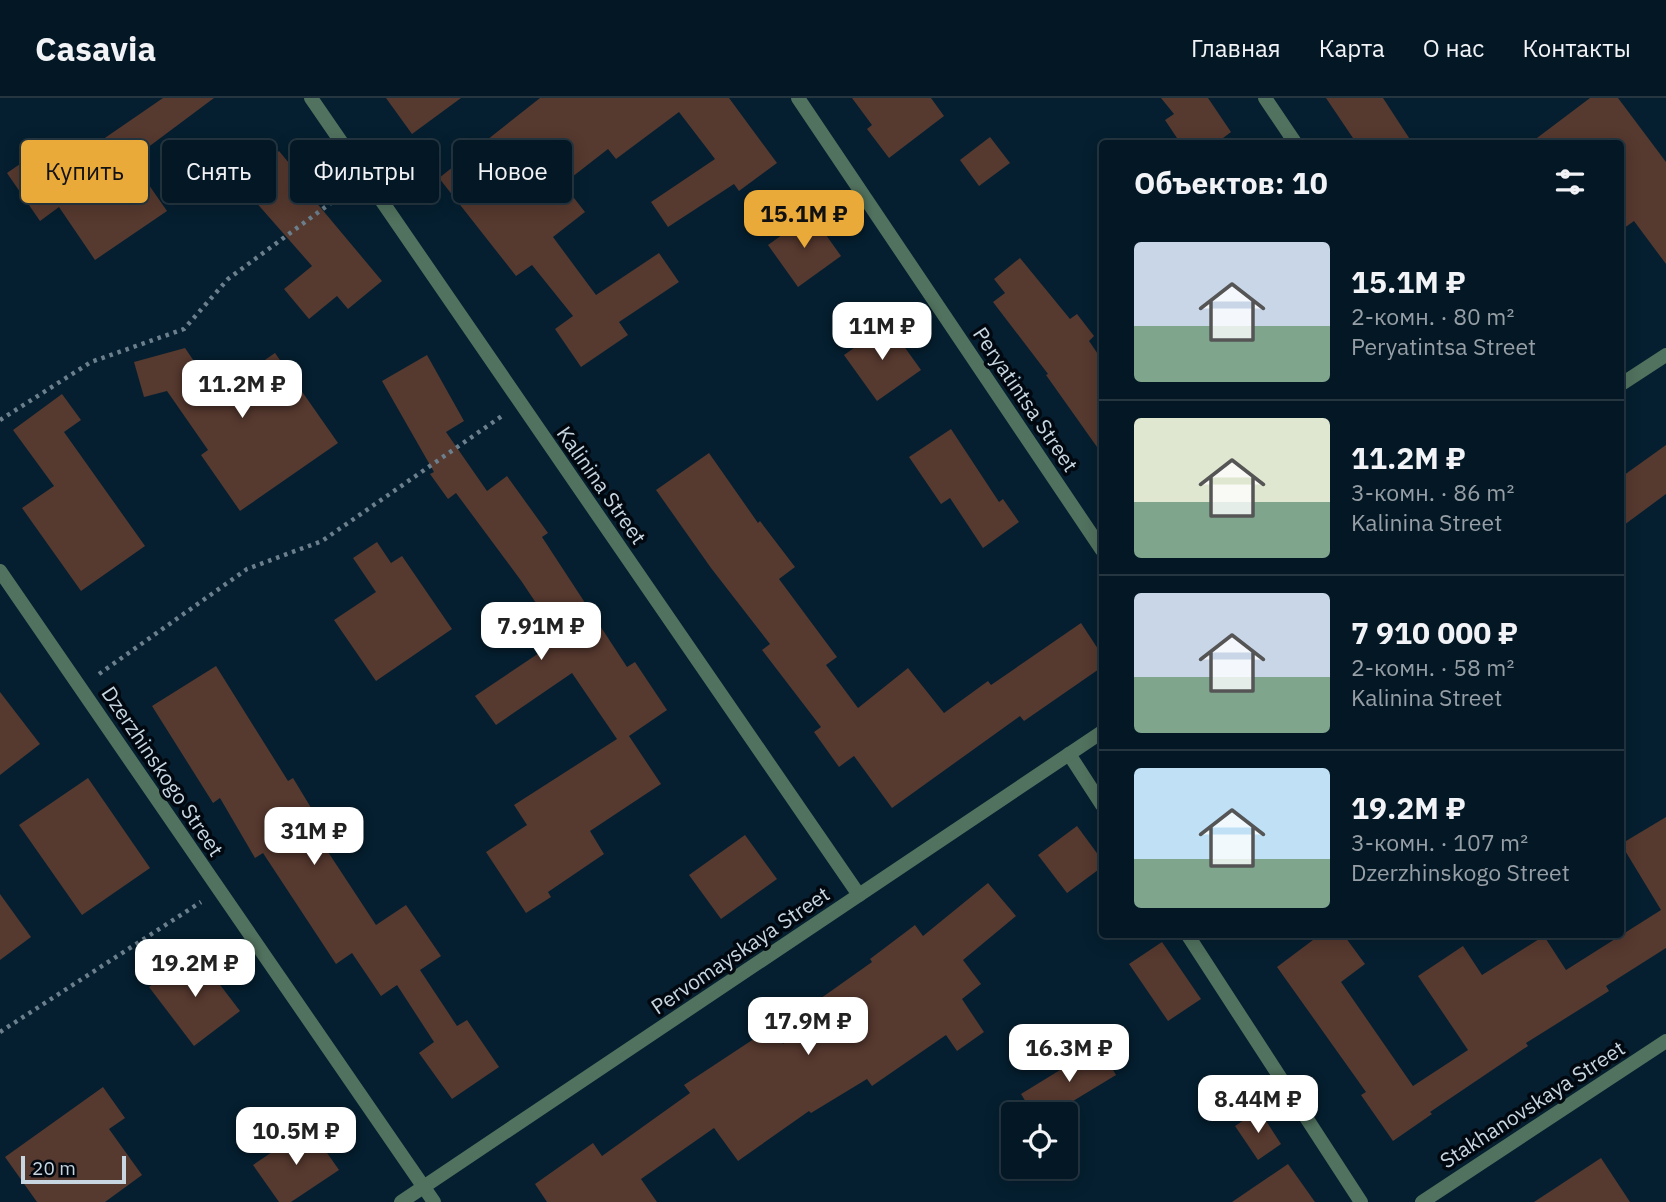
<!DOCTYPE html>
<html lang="ru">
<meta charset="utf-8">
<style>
:root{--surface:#041724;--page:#122431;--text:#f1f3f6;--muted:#979fa6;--line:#253641;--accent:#eaaa39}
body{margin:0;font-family:"IBM Plex Sans",sans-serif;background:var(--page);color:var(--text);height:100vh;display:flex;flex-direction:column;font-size:26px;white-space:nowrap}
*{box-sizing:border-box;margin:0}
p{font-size:23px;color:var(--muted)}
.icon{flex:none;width:38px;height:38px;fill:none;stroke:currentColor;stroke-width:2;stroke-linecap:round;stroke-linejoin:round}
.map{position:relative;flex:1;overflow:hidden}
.drawer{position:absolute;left:1099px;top:42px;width:525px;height:798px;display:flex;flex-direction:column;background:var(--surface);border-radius:7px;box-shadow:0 4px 18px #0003,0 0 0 2px var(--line)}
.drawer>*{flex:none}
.top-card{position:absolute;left:21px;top:42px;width:665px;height:63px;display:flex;gap:14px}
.tools{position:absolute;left:1001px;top:1004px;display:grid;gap:14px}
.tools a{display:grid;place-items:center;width:77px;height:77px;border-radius:7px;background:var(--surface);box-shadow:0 4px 18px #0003,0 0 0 2px var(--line);font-size:35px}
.scale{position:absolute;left:21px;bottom:18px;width:105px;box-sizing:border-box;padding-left:7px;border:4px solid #c7d6e1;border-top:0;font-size:19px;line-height:24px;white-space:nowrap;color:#c7d6e1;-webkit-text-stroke:5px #02080f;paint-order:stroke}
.price{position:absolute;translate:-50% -60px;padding:0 16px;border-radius:14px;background:#fff;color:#222;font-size:23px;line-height:46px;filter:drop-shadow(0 2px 4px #0008)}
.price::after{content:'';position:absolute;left:50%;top:42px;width:21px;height:16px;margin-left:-10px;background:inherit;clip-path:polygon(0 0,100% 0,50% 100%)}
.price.current{background:var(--accent);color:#111}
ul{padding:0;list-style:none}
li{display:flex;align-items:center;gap:21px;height:175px;padding:0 35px}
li+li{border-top:2px solid var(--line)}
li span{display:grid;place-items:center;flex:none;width:196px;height:140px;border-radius:7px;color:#555}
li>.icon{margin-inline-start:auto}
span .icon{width:84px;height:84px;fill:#fffc;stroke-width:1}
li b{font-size:30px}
h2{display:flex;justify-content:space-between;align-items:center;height:84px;padding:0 35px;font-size:30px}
.chip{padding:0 24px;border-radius:7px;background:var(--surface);box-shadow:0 4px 18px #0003,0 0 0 2px var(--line);font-size:24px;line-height:63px}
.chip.current{background:var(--accent);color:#111}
header{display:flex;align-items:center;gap:42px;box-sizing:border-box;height:98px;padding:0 35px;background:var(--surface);border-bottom:2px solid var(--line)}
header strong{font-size:33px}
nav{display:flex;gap:38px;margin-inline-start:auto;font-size:24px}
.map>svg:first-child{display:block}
</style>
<header>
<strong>Casavia</strong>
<nav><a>Главная</a><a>Карта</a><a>О нас</a><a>Контакты</a></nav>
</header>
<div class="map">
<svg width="1666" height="1104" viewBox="0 0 1666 1104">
<rect width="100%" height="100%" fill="#051f30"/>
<!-- building -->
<g fill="#56392f">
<polygon points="163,0 214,0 143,53 147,59 135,67 167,113 95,162 59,109 40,123 7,75 52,44 67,66"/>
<polygon points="386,0 461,0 412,36"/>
<polygon points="540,0 729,0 777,65 739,93 734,86 668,129 651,104 715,61 679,14 616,61 608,51 563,86 585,114 553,139 596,197 659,155 679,184 619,224 628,237 581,269 555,231 573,218 532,167 516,178 439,80"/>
<polygon points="852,0 931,0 944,18 889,60 867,31 872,27"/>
<polygon points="1161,0 1208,0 1231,34 1215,46 1181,46 1165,22 1174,16"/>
<polygon points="1326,0 1383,0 1413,46 1357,46"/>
<polygon points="1590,0 1618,0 1666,64 1666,166 1634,123 1620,133 1620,46 1529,46"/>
<polygon points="990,39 1010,65 979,88 960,62"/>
<polygon points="279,53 313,94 310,97 382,183 348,211 337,198 309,221 284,191 312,168 240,86"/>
<polygon points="811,116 841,158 798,189 768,147"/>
<polygon points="1020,160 1070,221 1077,216 1094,238 1089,243 1102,262 1102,356 1046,277 1048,276 993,204 1005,195 994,181"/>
<polygon points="888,226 921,272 877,303 844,257"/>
<polygon points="185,250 200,272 214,263 230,286 275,255 338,345 240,413 201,357 208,352 167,293 144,299 134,264"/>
<polygon points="427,257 464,323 446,334 487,393 507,378 548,435 542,439 627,569 635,564 667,612 629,638 661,686 590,733 604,756 548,794 551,799 526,815 486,754 527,727 514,707 617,641 572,575 496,627 475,598 560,541 522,484 456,395 448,401 430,376 434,374 382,283"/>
<polygon points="62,296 81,322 64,334 145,448 81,493 22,410 54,388 13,332"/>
<polygon points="951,331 999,404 1003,401 1019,424 983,450 950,400 941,406 909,359"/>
<polygon points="1666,347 1666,396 1620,430 1620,380"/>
<polygon points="709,355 758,425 760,423 795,469 779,481 837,559 826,567 858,610 908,570 944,615 988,583 991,587 1081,525 1102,557 1102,569 1024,623 1020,618 892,710 854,658 839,669 814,634 821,629 762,552 770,546 711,470 656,392"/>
<polygon points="377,444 391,465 402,458 452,531 376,583 334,522 376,494 353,460"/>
<polygon points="216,568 288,683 293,680 319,723 311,728 376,827 406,807 441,858 420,872 457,928 467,922 499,969 452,1001 419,955 434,944 397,887 381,898 352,855 336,866 263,755 255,760 220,700 213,705 152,608"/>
<polygon points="0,594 40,646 0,677"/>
<polygon points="88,680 150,770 82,817 19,727"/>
<polygon points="1666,719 1666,850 1606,888 1609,893 1526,945 1528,948 1430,1014 1432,1016 1393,1043 1361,997 1366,994 1277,869 1321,836 1343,836 1365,866 1341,884 1413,988 1468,952 1418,878 1463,848 1482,877 1544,838 1566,872 1661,812 1621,746"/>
<polygon points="1077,728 1102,762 1102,769 1067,795 1038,757"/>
<polygon points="745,737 777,781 721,821 689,777"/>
<polygon points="988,785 1016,818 963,862 981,886 962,901 984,934 957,953 946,937 872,988 867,981 811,1015 809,1013 738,1063 714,1030 641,1081 657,1104 547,1104 535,1086 593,1045 602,1058 690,995 684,987 772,929 783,946 826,916 817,903 872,864 870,861 915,827 923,838"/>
<polygon points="0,796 31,839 0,862"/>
<polygon points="1162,844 1201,901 1168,923 1129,866"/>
<polygon points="195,854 240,913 194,948 149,889"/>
<polygon points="1099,948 1116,977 1050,1017 1034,1017 1021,996"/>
<polygon points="103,989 125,1020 109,1031 142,1077 105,1104 37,1104 5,1059"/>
<polygon points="1259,1012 1281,1046 1258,1062 1235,1028"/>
<polygon points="309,1029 339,1072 291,1104 279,1104 253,1067"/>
<polygon points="1601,1060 1630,1104 1534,1104"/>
<polygon points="1288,1066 1315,1104 1232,1104"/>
</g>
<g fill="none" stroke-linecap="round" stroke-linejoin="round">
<!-- path -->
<g stroke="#6b7f8d" stroke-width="4.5" stroke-dasharray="3.5 5" stroke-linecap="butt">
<polyline points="0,322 91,264 184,231 228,181 347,93"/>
<polyline points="99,576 247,471 322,443 502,318"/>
<polyline points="0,934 201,804"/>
</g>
<!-- minor -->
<g stroke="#51725e" stroke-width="14">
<polyline points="311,0 859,797"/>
<polyline points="798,0 1102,452"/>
<polyline points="1265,0 1296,46"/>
<polyline points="1620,287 1666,257"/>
<polyline points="0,473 434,1104"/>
<polyline points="1069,656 1102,707"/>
<polyline points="1187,836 1361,1104"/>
<polyline points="401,1104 1102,634"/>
<polyline points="1422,1104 1666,943"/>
</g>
</g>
<g text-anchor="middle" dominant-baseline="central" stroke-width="7" stroke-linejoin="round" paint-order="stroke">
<!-- street labels -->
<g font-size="21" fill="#c7d6e1" stroke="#02080f">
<text transform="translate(1026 301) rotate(56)">Peryatintsa Street</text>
<text transform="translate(602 387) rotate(55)">Kalinina Street</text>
<text transform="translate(163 673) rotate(56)">Dzerzhinskogo Street</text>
<text transform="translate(740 852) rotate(-34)">Pervomayskaya Street</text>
<text transform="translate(1532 1006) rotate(-33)">Stakhanovskaya Street</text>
</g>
</g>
</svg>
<div class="tools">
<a><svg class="icon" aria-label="locate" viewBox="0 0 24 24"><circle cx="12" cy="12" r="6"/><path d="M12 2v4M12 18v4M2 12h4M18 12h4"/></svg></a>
</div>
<div class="scale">20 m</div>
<b class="price current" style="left:804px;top:152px">15.1M ₽</b>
<b class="price" style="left:882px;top:264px">11M ₽</b>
<b class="price" style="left:242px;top:322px">11.2M ₽</b>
<b class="price" style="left:541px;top:564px">7.91M ₽</b>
<b class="price" style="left:314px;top:769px">31M ₽</b>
<b class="price" style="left:195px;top:901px">19.2M ₽</b>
<b class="price" style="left:808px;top:959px">17.9M ₽</b>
<b class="price" style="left:1069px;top:986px">16.3M ₽</b>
<b class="price" style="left:1258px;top:1037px">8.44M ₽</b>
<b class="price" style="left:296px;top:1069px">10.5M ₽</b>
<div class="top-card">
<a class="chip current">Купить</a>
<a class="chip">Снять</a>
<a class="chip">Фильтры</a>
<a class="chip">Новое</a>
</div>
<section class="drawer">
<h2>Объектов: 10<svg class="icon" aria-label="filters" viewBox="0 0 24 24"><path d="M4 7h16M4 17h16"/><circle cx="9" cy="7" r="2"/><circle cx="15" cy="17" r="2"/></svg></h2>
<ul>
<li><span style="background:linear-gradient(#c9d6e8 60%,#7fa58c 0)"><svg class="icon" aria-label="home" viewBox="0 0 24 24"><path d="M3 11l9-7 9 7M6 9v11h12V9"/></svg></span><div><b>15.1M ₽</b><p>2-комн. · 80 m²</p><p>Peryatintsa Street</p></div></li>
<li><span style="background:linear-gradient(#dfe7d0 60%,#7fa58c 0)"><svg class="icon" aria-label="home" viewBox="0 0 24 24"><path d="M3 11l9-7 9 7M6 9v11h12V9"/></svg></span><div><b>11.2M ₽</b><p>3-комн. · 86 m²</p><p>Kalinina Street</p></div></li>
<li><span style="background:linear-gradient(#c9d6e8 60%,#7fa58c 0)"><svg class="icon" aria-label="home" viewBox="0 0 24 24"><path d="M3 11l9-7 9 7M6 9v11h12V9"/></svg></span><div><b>7 910 000 ₽</b><p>2-комн. · 58 m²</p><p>Kalinina Street</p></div></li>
<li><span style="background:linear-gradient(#bfe0f5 65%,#7fa58c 0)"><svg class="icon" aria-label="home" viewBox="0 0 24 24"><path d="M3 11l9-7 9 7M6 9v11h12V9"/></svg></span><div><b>19.2M ₽</b><p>3-комн. · 107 m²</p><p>Dzerzhinskogo Street</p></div></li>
</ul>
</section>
</div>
